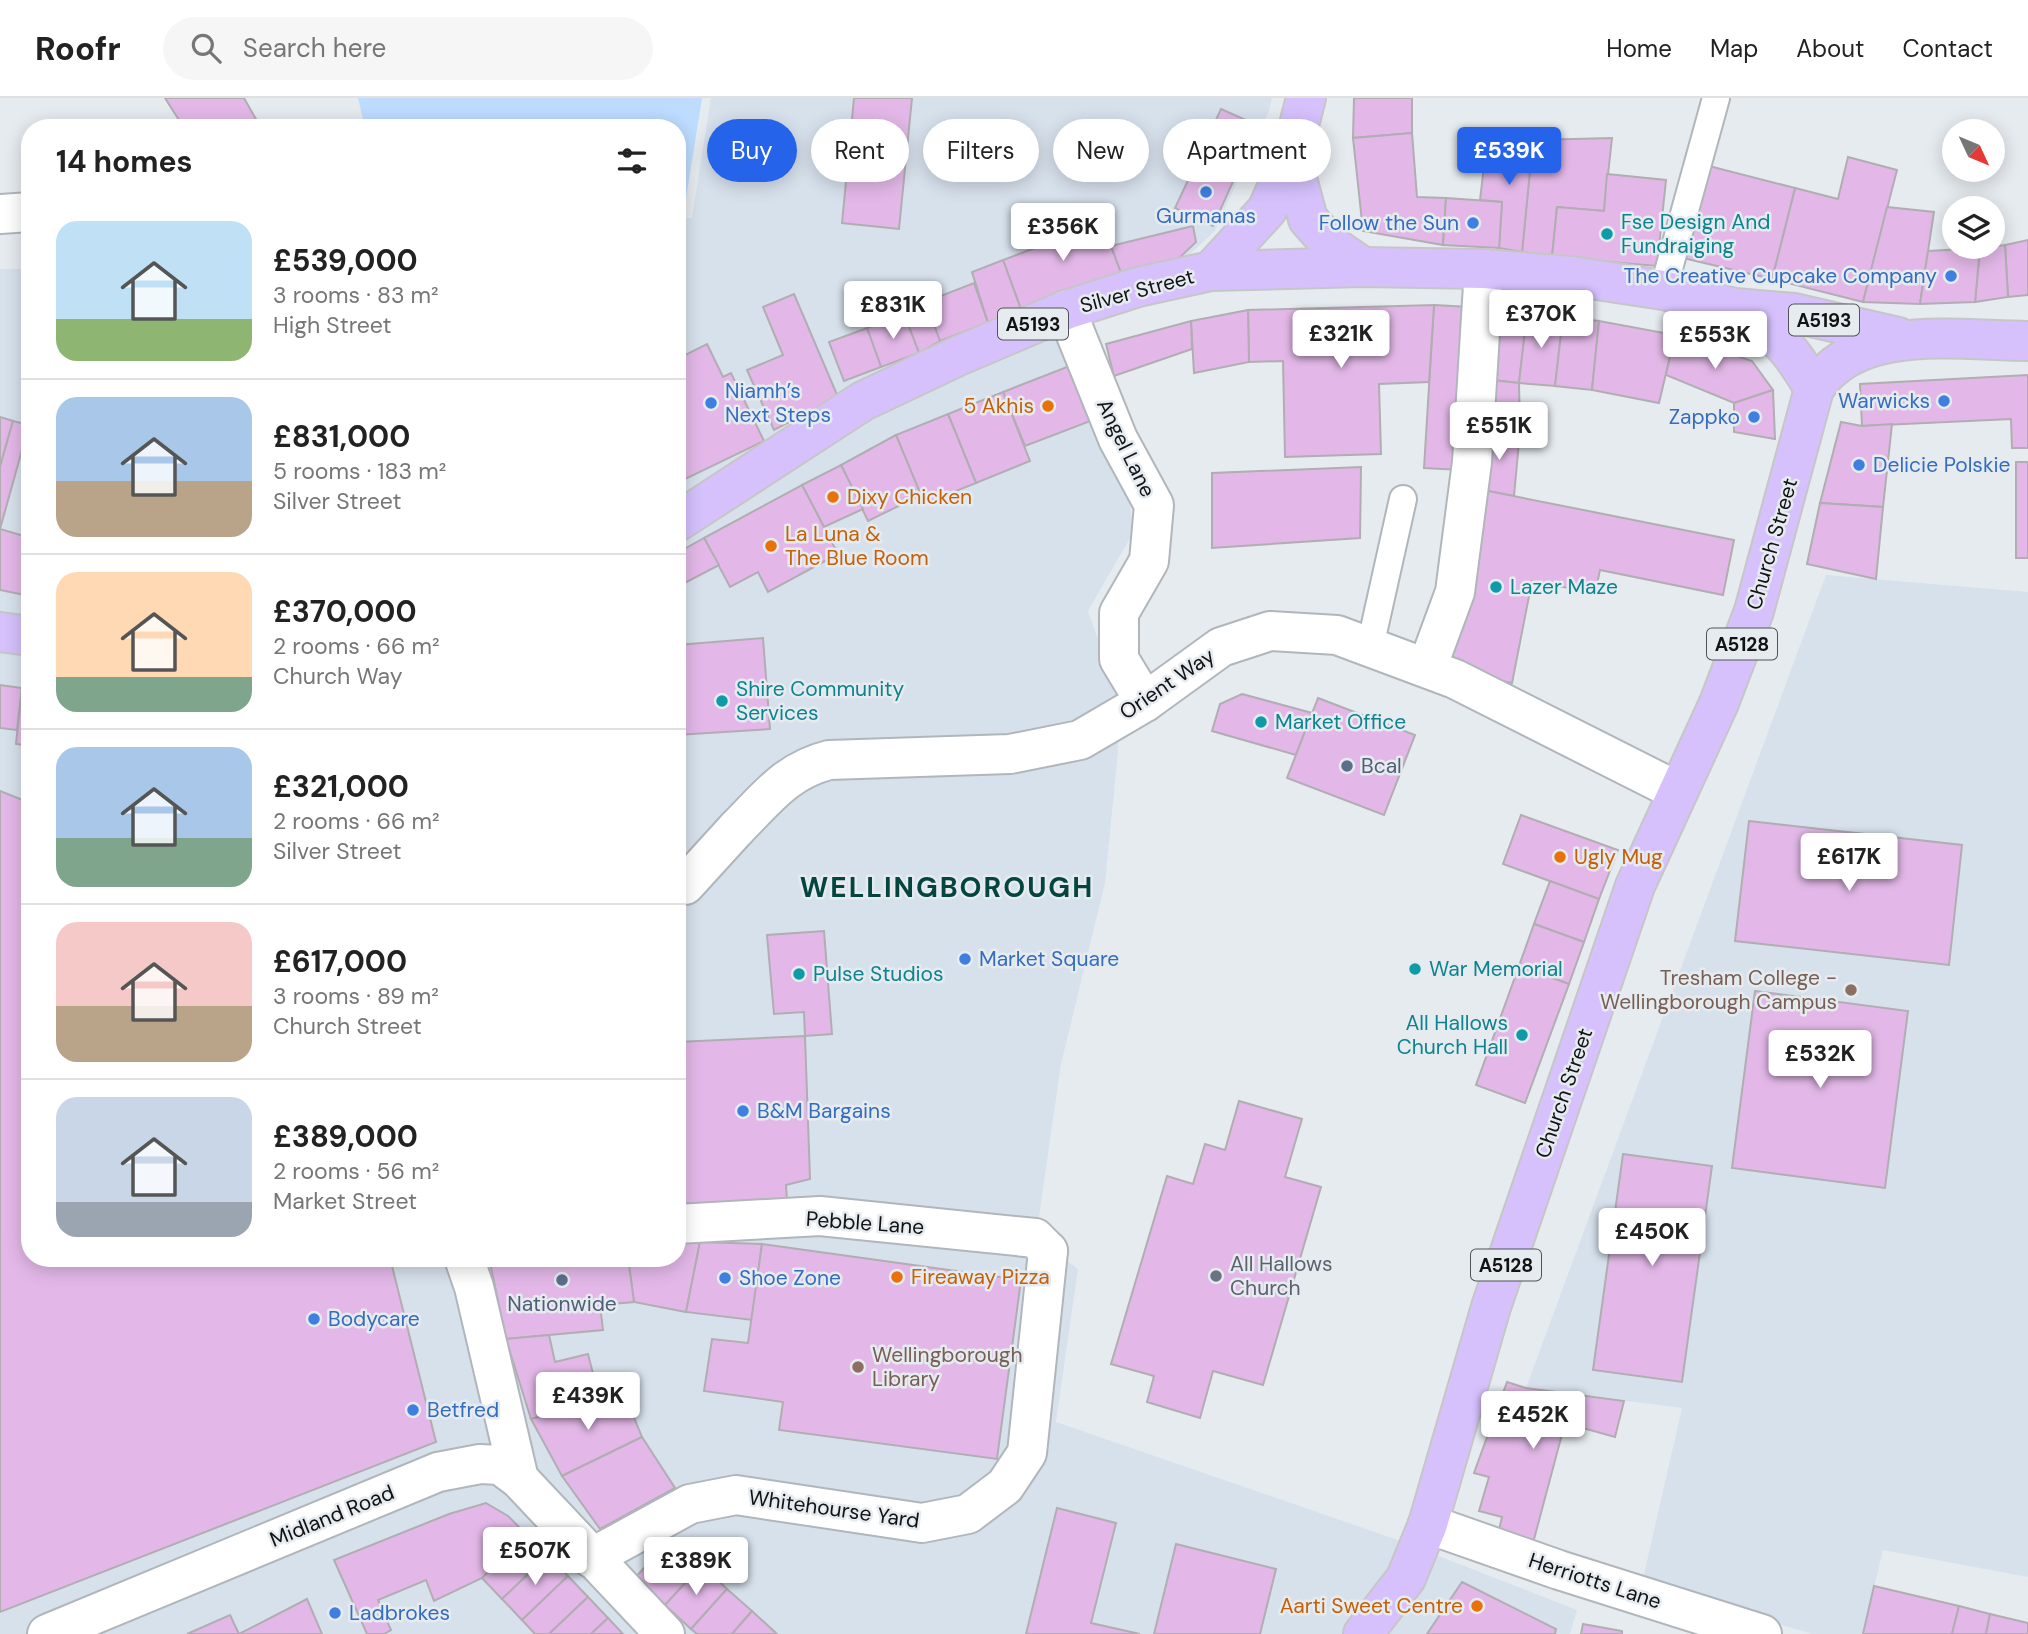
<!DOCTYPE html>
<meta charset="utf-8">
<style>
:root{--surface:#fff;--page:#f6f6f6;--text:#222;--muted:#767676;--line:#e0e0e0;--accent:#2563eb}
body{margin:0;font-family:"DM Sans",sans-serif;background:var(--page);color:var(--text);height:100vh;display:flex;flex-direction:column;font-size:26px;white-space:nowrap}
*{box-sizing:border-box;margin:0}
p{font-size:23px;color:var(--muted)}
.icon{flex:none;width:38px;height:38px;fill:none;stroke:currentColor;stroke-width:2;stroke-linecap:round;stroke-linejoin:round}
.map{position:relative;flex:1;overflow:hidden}
.drawer{position:absolute;left:21px;top:21px;width:665px;height:1148px;display:flex;flex-direction:column;background:var(--surface);border-radius:28px;box-shadow:0 4px 18px #0003}
.drawer>*{flex:none}
.hud{position:absolute;left:707px;top:21px;width:665px;height:63px;display:flex;gap:14px}
.needle{width:46px;rotate:134deg}
.controls{position:absolute;left:1942px;top:21px;display:grid;gap:14px}
.controls a{display:grid;place-items:center;width:63px;height:63px;border-radius:50%;background:var(--surface);box-shadow:0 4px 18px #0003;font-size:35px}
.price{position:absolute;translate:-50% -60px;padding:0 16px;border-radius:7px;background:#fff;color:#222;font-size:23px;line-height:46px;filter:drop-shadow(0 2px 4px #0008)}
.price::after{content:'';position:absolute;left:50%;top:42px;width:21px;height:16px;margin-left:-10px;background:inherit;clip-path:polygon(0 0,100% 0,50% 100%)}
.price.selected{background:var(--accent);color:#fff}
ul{padding:0;list-style:none}
li{display:flex;align-items:center;gap:21px;height:175px;padding:0 35px}
li+li{border-top:2px solid var(--line)}
li span{display:grid;place-items:center;flex:none;width:196px;height:140px;border-radius:21px;color:#555}
li>.icon{margin-inline-start:auto}
span .icon{width:84px;height:84px;fill:#fffc;stroke-width:1}
li b{font-size:30px}
h2{display:flex;justify-content:space-between;align-items:center;height:84px;padding:0 35px;font-size:30px}
.tag{padding:0 24px;border-radius:32px;background:var(--surface);box-shadow:0 4px 18px #0003;font-size:24px;line-height:63px}
.tag.selected{background:var(--accent);color:#fff}
header{display:flex;align-items:center;gap:42px;box-sizing:border-box;height:98px;padding:0 35px;background:var(--surface);border-bottom:2px solid var(--line)}
header strong{font-size:33px}
nav{display:flex;gap:38px;margin-inline-start:auto;font-size:24px}
.search{width:490px;height:63px;background:var(--page);display:flex;align-items:center;gap:18px;box-sizing:border-box;padding:0 24px;border-radius:38px;color:var(--muted);font-size:26px}
.map>svg:first-child{display:block}
</style>
<header>
<strong>Roofr</strong>
<div class="search"><svg class="icon" aria-label="search" viewBox="0 0 24 24"><circle cx="10" cy="10" r="6"/><path d="M15 15l6 6"/></svg>Search here</div>
<nav><a>Home</a><a>Map</a><a>About</a><a>Contact</a></nav>
</header>
<div class="map">
<svg width="2028" height="1536" viewBox="0 0 2028 1536">
<rect width="100%" height="100%" fill="#e6ebf0"/>
<!-- built -->
<g fill="#d7e1ec">
<polygon points="711,0 1272,0 1269,13 1215,133 1177,168 1057,207 1127,377 1133,435 1088,513 1116,592 1118,654 1105,785 1061,966 1036,1140 1078,1171 1056,1324 1395,1441 1577,1512 1570,1536 0,1536 0,171 30,171 30,1160 677,1160 677,120 692,120"/>
<polygon points="1826,477 2028,494 2028,1479 1883,1452 1863,1536 1812,1536 1642,1485 1682,1310 1526,1290"/>
</g>
<!-- green -->
<polygon fill="#bddcff" points="358,0 702,0 684,113 677,113 677,30 365,30"/>
<!-- building -->
<g fill="#e3b8e8" stroke="#b1adb2" stroke-width="2">
<polygon points="165,0 244,0 261,30 184,30"/>
<polygon points="854,0 912,0 899,131 842,125"/>
<polygon points="1354,0 1412,0 1412,35 1353,40"/>
<polygon points="1221,11 1259,28 1236,77 1198,61"/>
<polygon points="1412,35 1417,99 1446,100 1443,147 1363,133 1353,40"/>
<polygon points="1612,40 1604,113 1557,109 1552,159 1522,154 1533,42"/>
<polygon points="1533,42 1522,154 1499,150 1502,104 1480,102 1487,43"/>
<polygon points="1848,59 1897,72 1863,204 1772,181 1795,90 1838,101"/>
<polygon points="1198,61 1236,77 1213,128 1175,110"/>
<polygon points="1709,68 1795,90 1772,181 1683,160"/>
<polygon points="1607,76 1666,82 1657,168 1552,159 1557,109 1604,113"/>
<polygon points="1446,100 1502,104 1499,150 1443,147"/>
<polygon points="1887,109 1934,114 1920,206 1863,204"/>
<polygon points="1099,116 1123,180 1023,217 1003,162 1043,147 1034,124"/>
<polygon points="1193,128 1196,144 1174,165 1123,180 1111,148"/>
<polygon points="2028,142 2028,197 2008,199 2005,147"/>
<polygon points="2005,147 2008,199 1975,204 1980,150"/>
<polygon points="1980,150 1975,204 1920,206 1928,153"/>
<polygon points="1003,162 1023,217 988,225 972,174"/>
<polygon points="974,185 988,225 940,243 925,204"/>
<polygon points="794,196 838,299 774,332 747,272 783,257 763,209"/>
<polygon points="925,204 940,243 919,255 904,216"/>
<polygon points="1434,207 1470,209 1460,372 1424,370"/>
<polygon points="1434,207 1429,284 1379,286 1381,356 1285,359 1283,263 1249,264 1248,212"/>
<polygon points="1248,212 1249,264 1194,275 1191,223"/>
<polygon points="1490,212 1527,215 1519,285 1483,281"/>
<polygon points="1527,215 1563,219 1555,288 1519,285"/>
<polygon points="904,216 919,255 881,269 867,230"/>
<polygon points="1563,219 1599,223 1592,292 1555,288"/>
<polygon points="1191,223 1192,251 1114,278 1106,246"/>
<polygon points="1599,223 1675,237 1659,305 1592,292"/>
<polygon points="867,230 881,269 844,283 829,244"/>
<polygon points="1675,237 1752,263 1773,292 1734,305 1666,277"/>
<polygon points="707,246 723,279 731,275 764,343 677,385 677,345 683,342 677,330 677,261"/>
<polygon points="1072,267 1093,322 1025,348 1003,294"/>
<polygon points="2028,277 2028,350 2012,350 2011,321 1862,328 1860,286"/>
<polygon points="1483,281 1519,285 1520,333 1484,333"/>
<polygon points="1773,292 1775,341 1734,334 1734,305"/>
<polygon points="1003,294 1030,363 976,385 948,316"/>
<polygon points="948,316 976,385 924,406 896,337"/>
<polygon points="0,319 13,323 0,369"/>
<polygon points="13,323 29,327 0,431 24,438 30,417 30,498 0,492 0,369"/>
<polygon points="1841,324 1862,328 1892,326 1883,409 1820,405"/>
<polygon points="1484,333 1520,333 1514,398 1478,391"/>
<polygon points="896,337 921,397 868,423 841,367"/>
<rect x="2016" y="364" width="12" height="96"/>
<polygon points="841,367 863,411 824,429 802,387"/>
<polygon points="1361,369 1360,440 1212,450 1212,375"/>
<polygon points="802,387 838,456 768,494 758,474 730,489 704,440"/>
<polygon points="1478,391 1734,442 1723,497 1600,472 1595,495 1532,483 1512,585 1448,572"/>
<polygon points="1820,405 1883,409 1876,481 1807,466"/>
<polygon points="704,440 719,467 677,489 677,455"/>
<polygon points="763,540 770,631 677,637 677,547"/>
<polygon points="0,587 22,590 17,632 0,630"/>
<polygon points="22,590 30,591 30,648 16,646"/>
<polygon points="1242,596 1312,615 1296,657 1212,633 1220,606"/>
<polygon points="1318,600 1415,637 1384,717 1287,680"/>
<polygon points="0,693 30,705 30,1160 390,1160 436,1344 0,1514"/>
<polygon points="1521,717 1618,752 1599,801 1503,766"/>
<polygon points="1749,723 1962,747 1949,867 1735,843"/>
<polygon points="1550,783 1599,801 1584,844 1534,826"/>
<polygon points="1534,826 1584,844 1569,886 1519,868"/>
<polygon points="824,833 832,936 805,938 804,914 774,916 767,837"/>
<polygon points="1519,868 1569,886 1525,1005 1476,987"/>
<polygon points="1755,893 1908,913 1885,1090 1732,1070"/>
<polygon points="805,938 810,1081 786,1087 788,1118 677,1118 677,944"/>
<polygon points="1239,1003 1302,1021 1285,1079 1321,1089 1263,1287 1213,1273 1200,1320 1147,1304 1154,1278 1111,1266 1167,1078 1193,1086 1205,1046 1225,1052"/>
<polygon points="1623,1056 1712,1068 1682,1284 1593,1272"/>
<polygon points="677,1144 700,1144 686,1214 634,1204 628,1160 677,1160"/>
<polygon points="700,1144 762,1146 752,1222 686,1214"/>
<polygon points="762,1146 1021,1182 997,1361 779,1332 783,1304 704,1293 712,1241 748,1245"/>
<polygon points="489,1160 628,1160 634,1204 600,1207 603,1232 506,1241"/>
<polygon points="549,1237 555,1264 588,1256 600,1303 531,1321 506,1241"/>
<polygon points="1507,1284 1526,1290 1624,1303 1615,1339 1565,1325 1533,1445 1498,1436 1502,1419 1479,1413 1489,1379 1474,1375"/>
<polygon points="623,1293 642,1339 562,1378 531,1321 600,1303"/>
<polygon points="642,1339 675,1390 600,1431 562,1378"/>
<polygon points="486,1405 508,1418 527,1437 482,1480 434,1503 426,1482 378,1502 391,1532 384,1536 367,1536 334,1462 449,1416"/>
<polygon points="1057,1410 1116,1425 1091,1525 1140,1536 1026,1536"/>
<polygon points="527,1437 548,1457 502,1501 482,1480"/>
<polygon points="671,1440 702,1467 665,1507 635,1480"/>
<polygon points="1176,1446 1276,1471 1260,1536 1154,1536"/>
<polygon points="548,1457 568,1478 522,1522 502,1501"/>
<polygon points="702,1467 727,1491 691,1531 665,1507"/>
<polygon points="568,1478 588,1499 549,1536 535,1536 522,1522"/>
<polygon points="1462,1484 1556,1531 1555,1536 1427,1536"/>
<polygon points="1874,1488 1959,1508 1952,1536 1863,1536"/>
<polygon points="727,1491 752,1513 732,1536 697,1536 691,1531"/>
<polygon points="588,1499 608,1520 591,1536 549,1536"/>
<polygon points="307,1501 322,1536 239,1536"/>
<polygon points="1959,1508 1990,1516 1986,1536 1952,1536"/>
<polygon points="752,1513 777,1536 732,1536"/>
<polygon points="1990,1516 2028,1525 2028,1536 1986,1536"/>
<polygon points="230,1517 239,1536 187,1536"/>
<polygon points="608,1520 623,1536 591,1536"/>
<polygon points="1583,1526 1622,1533 1622,1536 1581,1536"/>
</g>
<g fill="none" stroke-linecap="round" stroke-linejoin="round">
<!-- service casing -->
<g stroke="#b1b6bb" stroke-width="30">
<g id="service">
<polyline points="1663,192 1716,0"/>
<polyline points="1370,549 1403,401"/>
</g>
</g>
<!-- pedestrian casing -->
<g stroke="#b1b6bb" stroke-width="42">
<g id="pedestrian">
<polyline points="1066,212 1118,341 1154,407 1149,463 1119,515 1119,561 1145,604"/>
<polyline points="1427,570 1455,494 1472,364 1484,171"/>
<polyline points="677,787 685,787 737,730"/>
<polyline points="677,1126 820,1118 1035,1140 1048,1153"/>
<polyline points="464,1160 474,1189 519,1381"/>
</g>
</g>
<!-- minor casing -->
<g stroke="#b1b6bb" stroke-width="42">
<g id="minor">
<polyline points="0,116 30,114"/>
<path d="M 737,730 C 767,700 786,673 829,662 L 1010,656 L 1080,642 L 1145,604 L 1221,549 L 1270,533 L 1337,537 L 1455,581 L 1677,693"/>
<polyline points="1428,1426 1559,1472 1762,1536"/>
<polyline points="591,1460 690,1406 736,1397 922,1425 968,1416 1005,1388 1027,1355 1048,1153"/>
<polyline points="47,1536 438,1374 480,1366 500,1367 519,1381 665,1536"/>
</g>
</g>
<!-- primary casing -->
<g stroke="#c6c6c7" stroke-width="42">
<g id="primary">
<polyline points="1291,58 1308,121 1331,147 1363,169"/>
<polyline points="1211,173 1267,112 1291,58 1306,0"/>
<path d="M 1737,212 C 1780,240 1788,246 1814,291"/>
<polyline points="677,424 863,303 956,259 1066,212 1138,189 1211,173 1363,169 1484,171 1571,178 1663,192 1735,210 1794,215 1898,239"/>
<polyline points="0,534 30,538"/>
<path d="M 1363,1536 L 1406,1480 L 1428,1426 L 1491,1209 L 1635,788 L 1719,605 L 1754,513 L 1814,291 C 1856,224 1960,243 2028,243"/>
</g>
</g>
<!-- service -->
<use href="#service" stroke="#fff" stroke-width="26"/>
<!-- pedestrian -->
<use href="#pedestrian" stroke="#fff" stroke-width="38"/>
<!-- minor -->
<use href="#minor" stroke="#fff" stroke-width="38"/>
<!-- primary -->
<use href="#primary" stroke="#d6c1fd" stroke-width="38"/>
</g>
<!-- markers -->
<g fill="#3f7fe0" stroke="#e6ebf0" stroke-width="2.5">
<circle cx="1206" cy="94" r="7"/>
<circle cx="1473" cy="125" r="7"/>
<circle cx="1951" cy="178" r="7"/>
<circle cx="1944" cy="303" r="7"/>
<circle cx="711" cy="305" r="7"/>
<circle cx="1754" cy="319" r="7"/>
<circle cx="1859" cy="367" r="7"/>
<circle cx="965" cy="861" r="7"/>
<circle cx="743" cy="1013" r="7"/>
<circle cx="725" cy="1180" r="7"/>
<circle cx="314" cy="1221" r="7"/>
<circle cx="413" cy="1312" r="7"/>
<circle cx="335" cy="1515" r="7"/>
</g>
<g fill="#0f9aa8" stroke="#e6ebf0" stroke-width="2.5">
<circle cx="1607" cy="136" r="7"/>
<circle cx="1496" cy="489" r="7"/>
<circle cx="722" cy="603" r="7"/>
<circle cx="1261" cy="624" r="7"/>
<circle cx="1415" cy="871" r="7"/>
<circle cx="799" cy="876" r="7"/>
<circle cx="1522" cy="937" r="7"/>
</g>
<g fill="#e8710a" stroke="#e6ebf0" stroke-width="2.5">
<circle cx="1048" cy="308" r="7"/>
<circle cx="833" cy="399" r="7"/>
<circle cx="771" cy="448" r="7"/>
<circle cx="1560" cy="759" r="7"/>
<circle cx="897" cy="1179" r="7"/>
<circle cx="1477" cy="1508" r="7"/>
</g>
<g fill="#5c6f8a" stroke="#e6ebf0" stroke-width="2.5">
<circle cx="1347" cy="668" r="7"/>
<circle cx="562" cy="1182" r="7"/>
</g>
<g fill="#8d6e63" stroke="#e6ebf0" stroke-width="2.5">
<circle cx="1851" cy="892" r="7"/>
<circle cx="858" cy="1269" r="7"/>
</g>
<circle fill="#6b7280" stroke="#e6ebf0" stroke-width="2.5" cx="1216" cy="1178" r="7"/>
<g text-anchor="middle" dominant-baseline="central" stroke-width="5" stroke-linejoin="round" paint-order="stroke">
<!-- shield labels -->
<g fill="#e6ebf0" stroke="#515356" stroke-width="2">
<rect x="1789" y="206.5" width="70" height="31" rx="5"/>
<rect x="998" y="210.5" width="70" height="31" rx="5"/>
<rect x="1707" y="530.5" width="70" height="31" rx="5"/>
<rect x="1471" y="1151.5" width="70" height="31" rx="5"/>
</g>
<g font-size="19" font-weight="bold" fill="#111214">
<text x="1824" y="222">A5193</text>
<text x="1033" y="226">A5193</text>
<text x="1742" y="546">A5128</text>
<text x="1506" y="1167">A5128</text>
</g>
<!-- shop labels -->
<g font-size="21" fill="#366cbe" stroke="#e6ebf0" text-anchor="start">
<text x="1206" y="118" text-anchor="middle">Gurmanas</text>
<text x="1459" y="125" text-anchor="end">Follow the Sun</text>
<text x="1937" y="178" text-anchor="end">The Creative Cupcake Company</text>
<text x="725" y="293">Niamh’s<tspan x="725" dy="24">Next Steps</tspan></text>
<text x="1930" y="303" text-anchor="end">Warwicks</text>
<text x="1740" y="319" text-anchor="end">Zappko</text>
<text x="1873" y="367">Delicie Polskie</text>
<text x="979" y="861">Market Square</text>
<text x="757" y="1013">B&amp;M Bargains</text>
<text x="739" y="1180">Shoe Zone</text>
<text x="328" y="1221">Bodycare</text>
<text x="427" y="1312">Betfred</text>
<text x="349" y="1515">Ladbrokes</text>
</g>
<!-- culture labels -->
<g font-size="21" fill="#0d838f" stroke="#e6ebf0" text-anchor="start">
<text x="1621" y="124">Fse Design And<tspan x="1621" dy="24">Fundraiging</tspan></text>
<text x="1510" y="489">Lazer Maze</text>
<text x="736" y="591">Shire Community<tspan x="736" dy="24">Services</tspan></text>
<text x="1275" y="624">Market Office</text>
<text x="1429" y="871">War Memorial</text>
<text x="813" y="876">Pulse Studios</text>
<text x="1508" y="925" text-anchor="end">All Hallows<tspan x="1508" dy="24">Church Hall</tspan></text>
</g>
<!-- street labels -->
<g font-size="21" fill="#111214" stroke="#e6ebf0">
<text transform="translate(1137 193) rotate(-15)">Silver Street</text>
<text transform="translate(1126 350) rotate(64)">Angel Lane</text>
<text transform="translate(1772 446) rotate(-74)">Church Street</text>
<text transform="translate(1167 586) rotate(-34)">Orient Way</text>
<text transform="translate(1564 995) rotate(-71)">Church Street</text>
<text transform="translate(865 1125) rotate(4)">Pebble Lane</text>
<text transform="translate(834 1411) rotate(8)">Whitehourse Yard</text>
<text transform="translate(332 1418) rotate(-22)">Midland Road</text>
<text transform="translate(1595 1483) rotate(18)">Herriotts Lane</text>
</g>
<!-- food labels -->
<g font-size="21" fill="#c56008" stroke="#e6ebf0" text-anchor="start">
<text x="1034" y="308" text-anchor="end">5 Akhis</text>
<text x="847" y="399">Dixy Chicken</text>
<text x="785" y="436">La Luna &amp;<tspan x="785" dy="24">The Blue Room</tspan></text>
<text x="1574" y="759">Ugly Mug</text>
<text x="911" y="1179">Fireaway Pizza</text>
<text x="1463" y="1508" text-anchor="end">Aarti Sweet Centre</text>
</g>
<!-- service labels -->
<g font-size="21" fill="#4e5e75" stroke="#e6ebf0" text-anchor="start">
<text x="1361" y="668">Bcal</text>
<text x="562" y="1206" text-anchor="middle">Nationwide</text>
</g>
<!-- education labels -->
<g font-size="21" fill="#785e54" stroke="#e6ebf0" text-anchor="end">
<text x="1837" y="880">Tresham College -<tspan x="1837" dy="24">Wellingborough Campus</tspan></text>
<text x="872" y="1257" text-anchor="start">Wellingborough<tspan x="872" dy="24">Library</tspan></text>
</g>
<!-- worship labels -->
<g font-size="21" fill="#5b616d" stroke="#e6ebf0" text-anchor="start">
<text x="1230" y="1166">All Hallows<tspan x="1230" dy="24">Church</tspan></text>
</g>
<!-- district labels -->
<g font-size="28" font-weight="bold" letter-spacing="2" fill="#044540" stroke="#e6ebf0">
<text x="947" y="789">WELLINGBOROUGH</text>
</g>
</g>
</svg>
<div class="controls">
<a><svg class="needle" viewBox="-14 -14 28 28"><path d="M0-13l5 13h-10z" fill="#e53935"/><path d="M0 13l5-13h-10z" fill="#767676"/></svg></a>
<a><svg class="icon" aria-label="layers" viewBox="0 0 24 24"><path d="M12 4l9 5-9 5-9-5zM3 14l9 5 9-5"/></svg></a>
</div>
<b class="price selected" style="left:1509px;top:89px">£539K</b>
<b class="price" style="left:1063px;top:165px">£356K</b>
<b class="price" style="left:893px;top:243px">£831K</b>
<b class="price" style="left:1541px;top:252px">£370K</b>
<b class="price" style="left:1341px;top:272px">£321K</b>
<b class="price" style="left:1715px;top:273px">£553K</b>
<b class="price" style="left:1499px;top:364px">£551K</b>
<b class="price" style="left:1849px;top:795px">£617K</b>
<b class="price" style="left:1820px;top:992px">£532K</b>
<b class="price" style="left:1652px;top:1170px">£450K</b>
<b class="price" style="left:588px;top:1334px">£439K</b>
<b class="price" style="left:1533px;top:1353px">£452K</b>
<b class="price" style="left:535px;top:1489px">£507K</b>
<b class="price" style="left:696px;top:1499px">£389K</b>
<div class="hud">
<a class="tag selected">Buy</a>
<a class="tag">Rent</a>
<a class="tag">Filters</a>
<a class="tag">New</a>
<a class="tag">Apartment</a>
</div>
<section class="drawer">
<h2>14 homes<svg class="icon" aria-label="filters" viewBox="0 0 24 24"><path d="M4 7h16M4 17h16"/><circle cx="9" cy="7" r="2"/><circle cx="15" cy="17" r="2"/></svg></h2>
<ul>
<li><span style="background:linear-gradient(#bfe0f5 70%,#8fb573 0)"><svg class="icon" aria-label="home" viewBox="0 0 24 24"><path d="M3 11l9-7 9 7M6 9v11h12V9"/></svg></span><div><b>£539,000</b><p>3 rooms · 83 m²</p><p>High Street</p></div></li>
<li><span style="background:linear-gradient(#a9c7e8 60%,#b9a48a 0)"><svg class="icon" aria-label="home" viewBox="0 0 24 24"><path d="M3 11l9-7 9 7M6 9v11h12V9"/></svg></span><div><b>£831,000</b><p>5 rooms · 183 m²</p><p>Silver Street</p></div></li>
<li><span style="background:linear-gradient(#ffd9b3 75%,#7fa58c 0)"><svg class="icon" aria-label="home" viewBox="0 0 24 24"><path d="M3 11l9-7 9 7M6 9v11h12V9"/></svg></span><div><b>£370,000</b><p>2 rooms · 66 m²</p><p>Church Way</p></div></li>
<li><span style="background:linear-gradient(#a9c7e8 65%,#7fa58c 0)"><svg class="icon" aria-label="home" viewBox="0 0 24 24"><path d="M3 11l9-7 9 7M6 9v11h12V9"/></svg></span><div><b>£321,000</b><p>2 rooms · 66 m²</p><p>Silver Street</p></div></li>
<li><span style="background:linear-gradient(#f6c9c9 60%,#b9a48a 0)"><svg class="icon" aria-label="home" viewBox="0 0 24 24"><path d="M3 11l9-7 9 7M6 9v11h12V9"/></svg></span><div><b>£617,000</b><p>3 rooms · 89 m²</p><p>Church Street</p></div></li>
<li><span style="background:linear-gradient(#c9d6e8 75%,#9aa5b1 0)"><svg class="icon" aria-label="home" viewBox="0 0 24 24"><path d="M3 11l9-7 9 7M6 9v11h12V9"/></svg></span><div><b>£389,000</b><p>2 rooms · 56 m²</p><p>Market Street</p></div></li>
</ul>
</section>
</div>
